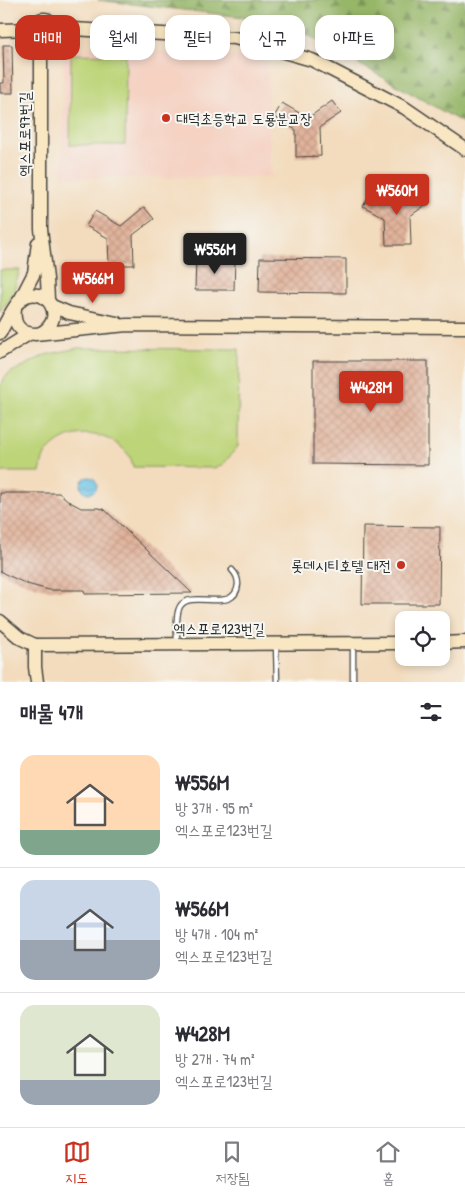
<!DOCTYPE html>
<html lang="ko">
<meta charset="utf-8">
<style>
:root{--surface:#fff;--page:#f7f7f7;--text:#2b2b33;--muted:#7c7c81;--line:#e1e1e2;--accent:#c8321e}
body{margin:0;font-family:"Patrick Hand","Poor Story",sans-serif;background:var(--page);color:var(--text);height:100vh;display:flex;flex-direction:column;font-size:19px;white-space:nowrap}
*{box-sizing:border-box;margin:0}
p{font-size:16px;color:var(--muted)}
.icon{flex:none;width:28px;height:28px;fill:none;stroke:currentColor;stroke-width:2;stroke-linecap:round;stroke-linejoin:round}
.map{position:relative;height:682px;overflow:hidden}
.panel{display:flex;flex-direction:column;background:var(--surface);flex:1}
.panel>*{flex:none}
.hud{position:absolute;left:15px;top:15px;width:435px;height:45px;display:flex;gap:10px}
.buttons{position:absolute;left:395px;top:611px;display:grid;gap:10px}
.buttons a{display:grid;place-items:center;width:55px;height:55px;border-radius:10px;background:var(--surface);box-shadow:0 2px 8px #0003;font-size:25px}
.price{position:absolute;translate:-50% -42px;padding:0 11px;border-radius:5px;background:var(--accent);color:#fff;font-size:16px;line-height:32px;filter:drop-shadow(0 1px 2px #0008)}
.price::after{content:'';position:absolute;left:50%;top:30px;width:15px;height:11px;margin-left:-8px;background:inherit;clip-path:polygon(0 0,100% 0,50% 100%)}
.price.current{background:#222;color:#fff}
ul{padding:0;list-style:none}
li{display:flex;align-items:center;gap:15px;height:125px;padding:0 20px}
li+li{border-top:1px solid var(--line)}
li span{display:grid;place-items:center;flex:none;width:140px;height:100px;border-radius:15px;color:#555}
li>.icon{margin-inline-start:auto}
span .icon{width:60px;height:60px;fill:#fffc;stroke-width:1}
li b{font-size:21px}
h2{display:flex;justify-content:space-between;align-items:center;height:60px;padding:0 20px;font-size:21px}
.pill{padding:0 18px;border-radius:15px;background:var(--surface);box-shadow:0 2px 8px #0003;font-size:18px;line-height:45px}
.pill.current{background:var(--accent);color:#fff}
.tabs{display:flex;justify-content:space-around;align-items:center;height:70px;border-top:1px solid var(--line);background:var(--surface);font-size:14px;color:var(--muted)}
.tabs a{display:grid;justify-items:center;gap:2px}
.tabs .current{color:var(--accent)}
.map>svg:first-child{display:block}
</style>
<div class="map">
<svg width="465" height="682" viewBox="0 0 465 682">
<defs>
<pattern id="forest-firs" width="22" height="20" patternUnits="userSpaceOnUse" patternTransform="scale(1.25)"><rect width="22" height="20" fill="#96b668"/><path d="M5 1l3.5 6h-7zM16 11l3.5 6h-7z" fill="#7b9456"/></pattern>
<pattern id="water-ripples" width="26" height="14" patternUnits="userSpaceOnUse" patternTransform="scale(1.25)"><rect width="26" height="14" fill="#65bfe3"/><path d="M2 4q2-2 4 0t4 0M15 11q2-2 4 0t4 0" fill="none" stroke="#539bb8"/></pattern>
<pattern id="building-cross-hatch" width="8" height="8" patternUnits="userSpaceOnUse" patternTransform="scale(1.25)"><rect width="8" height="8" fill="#e1b39b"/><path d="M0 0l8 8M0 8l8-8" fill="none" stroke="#c19a86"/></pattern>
</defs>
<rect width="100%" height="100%" fill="#f6f6f2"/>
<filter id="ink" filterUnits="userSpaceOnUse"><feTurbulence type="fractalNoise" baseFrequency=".02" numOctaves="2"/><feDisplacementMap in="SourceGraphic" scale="10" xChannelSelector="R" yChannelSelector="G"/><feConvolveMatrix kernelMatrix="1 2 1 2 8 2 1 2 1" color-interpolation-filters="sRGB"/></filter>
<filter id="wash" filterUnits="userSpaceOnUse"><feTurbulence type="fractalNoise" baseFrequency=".0096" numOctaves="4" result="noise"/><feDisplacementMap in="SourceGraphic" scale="20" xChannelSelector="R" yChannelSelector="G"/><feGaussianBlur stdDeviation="1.12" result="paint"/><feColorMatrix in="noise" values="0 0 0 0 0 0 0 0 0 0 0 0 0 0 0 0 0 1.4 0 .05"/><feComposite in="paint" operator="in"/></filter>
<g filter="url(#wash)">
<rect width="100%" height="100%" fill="#f3dcbd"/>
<!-- built -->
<polygon fill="#f5d2c2" points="101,47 267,58 271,177 62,178 64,49"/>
<!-- grass -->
<g fill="#bdd478" stroke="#748052">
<polygon points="71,54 126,55 125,145 70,145"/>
<polygon points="0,270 20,270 13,293 0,312"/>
<path d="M 78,348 L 239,349 L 238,446 L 222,466 L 213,468 L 133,467 C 132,462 131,457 127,453 C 109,431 71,427 51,448 C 49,450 47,451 46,453 C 42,458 42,466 40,472 L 0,472 L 0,385 L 8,374 L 45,355 Z"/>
</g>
<!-- forest -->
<polygon fill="url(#forest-firs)" stroke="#60704a" points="98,0 465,0 465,124 285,22"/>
<!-- water -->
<circle fill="url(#water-ripples)" stroke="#487587" cx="89" cy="485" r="8"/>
<g id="blocks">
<!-- building -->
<g fill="url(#building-cross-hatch)">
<polygon points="3,45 12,45 13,93 0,93 0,83 4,83"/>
<polygon points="332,101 341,113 320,127 321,156 296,157 296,130 274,117 282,103 308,118"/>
<polygon points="422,190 430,202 410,216 411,245 386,245 385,218 363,206 372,191 398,206"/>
<polygon points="144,207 154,219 133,235 134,265 109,265 108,238 86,226 95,211 121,226"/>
<polygon points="260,258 346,259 346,293 259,292"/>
<polygon points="196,259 235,260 234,290 195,290"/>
<polygon points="313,361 428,361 428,465 313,464"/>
<polygon points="0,493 59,493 70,502 81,508 98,508 104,509 192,593 85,594 84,590 49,590 27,584 5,574 0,571"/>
<polygon points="363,526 440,527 439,604 362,604"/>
</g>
</g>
</g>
<g filter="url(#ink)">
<use href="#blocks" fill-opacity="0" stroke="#494641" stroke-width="1"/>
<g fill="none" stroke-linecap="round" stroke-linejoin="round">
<!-- lane casing -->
<g stroke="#494641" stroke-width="7">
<g id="lane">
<path d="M 177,643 C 177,633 175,612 181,605 C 193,590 236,614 238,584 C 238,578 236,574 232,570"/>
<polyline points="353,645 353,682"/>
<polyline points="276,646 277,682"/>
</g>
</g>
<!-- secondary casing -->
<g stroke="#494641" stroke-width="15">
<g id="secondary">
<circle cx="44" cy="29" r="10"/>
<polyline points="54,28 235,38 312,60 405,108 465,149"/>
<polyline points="0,30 33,29"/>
<polyline points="41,39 41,229 47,279 48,300"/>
<polyline points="19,302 34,273 38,243"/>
<polyline points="52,306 69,313 117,323"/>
<path d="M 15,308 C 13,324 19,333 35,334 L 127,325 L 465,327"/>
<path d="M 0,333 C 5,324 14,305 21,299 C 44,282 69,317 41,333"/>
<polyline points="0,352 29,334"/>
<polyline points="0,621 20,638 35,645 404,643"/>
<polyline points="441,643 465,642"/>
<polyline points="35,645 35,667 37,682"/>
</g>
</g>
<!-- lane -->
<use href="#lane" stroke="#fff" stroke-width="4.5"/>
<!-- secondary -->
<use href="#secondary" stroke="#f9e7c3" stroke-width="12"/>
</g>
</g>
<!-- markers -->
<g fill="#c8321e" stroke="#f6f6f2" stroke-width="2">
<circle cx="166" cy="118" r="5"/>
<circle cx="401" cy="565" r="5"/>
</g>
<g text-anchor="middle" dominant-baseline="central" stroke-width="4" stroke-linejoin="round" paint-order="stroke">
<!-- poi labels -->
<g font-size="15" fill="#2b2b2b" stroke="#f6f6f2" text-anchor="start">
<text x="176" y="118">대덕초등학교 도룡분교장</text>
<text x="391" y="565" text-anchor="end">롯데시티호텔 대전</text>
</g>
<!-- street labels -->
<g font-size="15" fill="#2b2b2b" stroke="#f6f6f2">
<text transform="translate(24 134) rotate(-90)">엑스포로97번길</text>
<text x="219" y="628">엑스포로123번길</text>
</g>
</g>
</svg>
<div class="buttons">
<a><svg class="icon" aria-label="locate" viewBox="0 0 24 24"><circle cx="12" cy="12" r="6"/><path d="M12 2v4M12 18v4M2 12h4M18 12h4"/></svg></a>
</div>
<b class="price" style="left:397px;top:216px">₩560M</b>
<b class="price current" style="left:215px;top:275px">₩556M</b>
<b class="price" style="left:93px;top:304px">₩566M</b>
<b class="price" style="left:371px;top:413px">₩428M</b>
<div class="hud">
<a class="pill current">매매</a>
<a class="pill">월세</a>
<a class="pill">필터</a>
<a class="pill">신규</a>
<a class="pill">아파트</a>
</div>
</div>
<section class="panel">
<h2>매물 4개<svg class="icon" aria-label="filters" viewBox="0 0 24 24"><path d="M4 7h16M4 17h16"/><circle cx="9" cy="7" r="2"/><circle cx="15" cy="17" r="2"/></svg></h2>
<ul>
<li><span style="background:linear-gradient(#ffd9b3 75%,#7fa58c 0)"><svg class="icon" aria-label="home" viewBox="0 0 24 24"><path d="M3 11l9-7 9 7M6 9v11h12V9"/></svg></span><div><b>₩556M</b><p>방 3개 · 95 m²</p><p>엑스포로123번길</p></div></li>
<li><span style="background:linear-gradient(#c9d6e8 60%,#9aa5b1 0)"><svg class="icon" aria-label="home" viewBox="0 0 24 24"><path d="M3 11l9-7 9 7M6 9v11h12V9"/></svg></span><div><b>₩566M</b><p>방 4개 · 104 m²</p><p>엑스포로123번길</p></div></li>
<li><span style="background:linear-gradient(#dfe7d0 75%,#9aa5b1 0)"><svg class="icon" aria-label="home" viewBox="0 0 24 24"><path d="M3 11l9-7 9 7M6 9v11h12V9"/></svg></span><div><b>₩428M</b><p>방 2개 · 74 m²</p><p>엑스포로123번길</p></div></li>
</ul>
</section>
<nav class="tabs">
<a class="current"><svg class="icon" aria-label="map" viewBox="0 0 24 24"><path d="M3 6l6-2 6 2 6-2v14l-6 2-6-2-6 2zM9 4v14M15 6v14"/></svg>지도</a>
<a><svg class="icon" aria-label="saved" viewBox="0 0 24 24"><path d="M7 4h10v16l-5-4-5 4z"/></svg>저장됨</a>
<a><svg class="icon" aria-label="home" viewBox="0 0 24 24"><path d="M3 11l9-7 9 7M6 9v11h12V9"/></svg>홈</a>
</nav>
